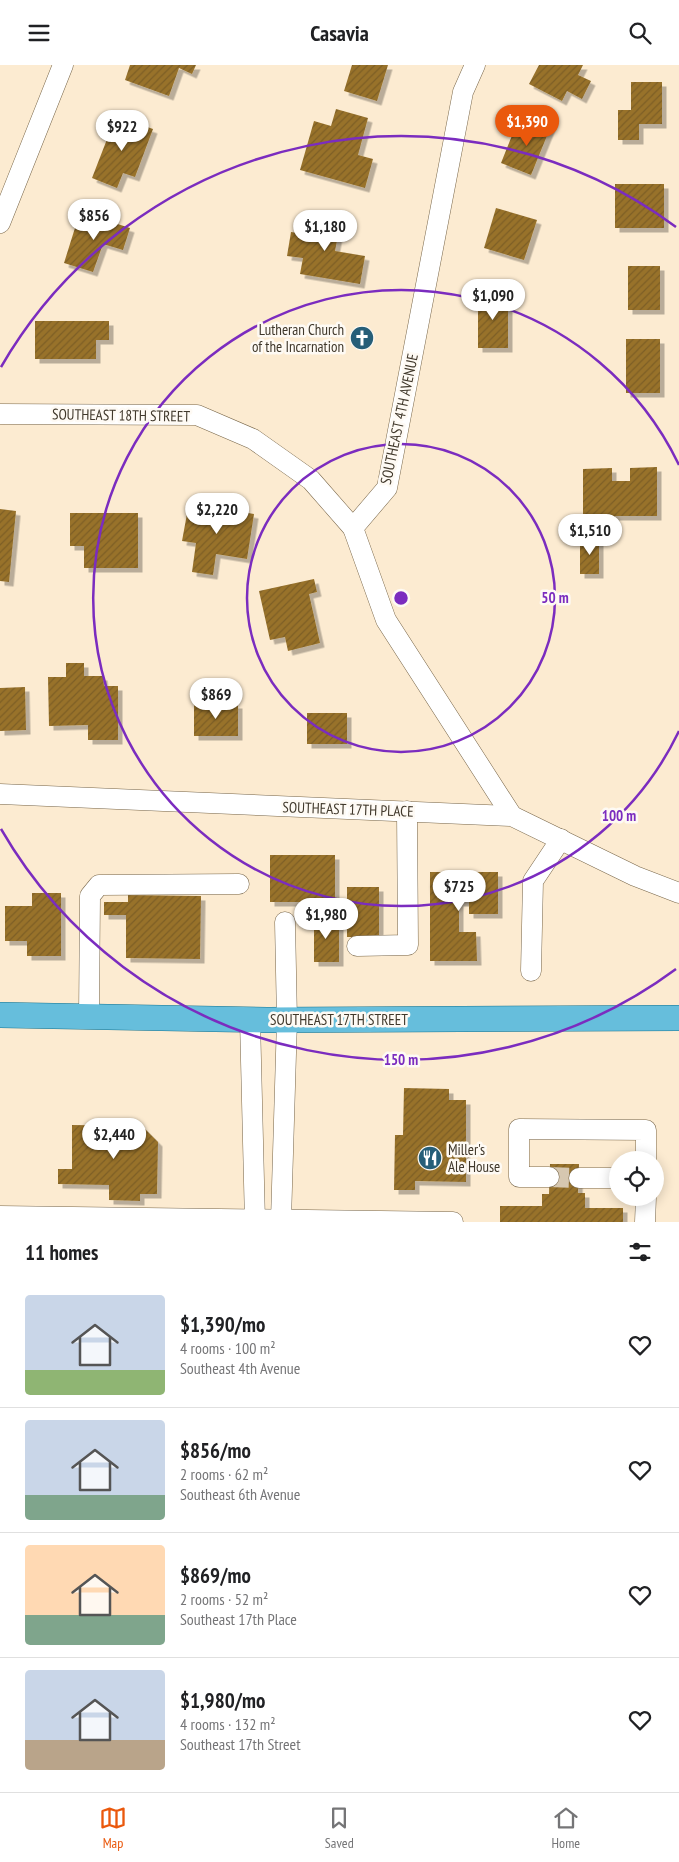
<!DOCTYPE html>
<meta charset="utf-8">
<style>
:root{--surface:#fff;--page:#f2f2f2;--text:#202124;--muted:#757577;--line:#e0e0e0;--accent:#ea580c}
body{margin:0;font-family:"PT Sans Narrow",sans-serif;background:var(--page);color:var(--text);height:100vh;display:flex;flex-direction:column;font-size:19px;white-space:nowrap}
*{box-sizing:border-box;margin:0}
p{font-size:16px;color:var(--muted)}
.icon{flex:none;width:28px;height:28px;fill:none;stroke:currentColor;stroke-width:2;stroke-linecap:round;stroke-linejoin:round}
.map{position:relative;height:1157px;overflow:hidden}
.side{display:flex;flex-direction:column;background:var(--surface);flex:1}
.side>*{flex:none}
.buttons{position:absolute;left:609px;top:1086px;display:grid;gap:10px}
.buttons a{display:grid;place-items:center;width:55px;height:55px;border-radius:50%;background:var(--surface);box-shadow:0 2px 12px #0003;font-size:25px}
.price{position:absolute;translate:-50% -42px;padding:0 11px;border-radius:18px;background:#fff;color:#222;font-size:16px;line-height:32px;filter:drop-shadow(0 1px 2px #0008)}
.price::after{content:'';position:absolute;left:50%;top:30px;width:15px;height:11px;margin-left:-8px;background:inherit;clip-path:polygon(0 0,100% 0,50% 100%)}
.price.active{background:var(--accent);color:#fff}
ul{padding:0;list-style:none}
li{display:flex;align-items:center;gap:15px;height:125px;padding:0 25px}
li+li{border-top:1px solid var(--line)}
li span{display:grid;place-items:center;flex:none;width:140px;height:100px;border-radius:5px;color:#555}
li>.icon{margin-inline-start:auto}
span .icon{width:60px;height:60px;fill:#fffc;stroke-width:1}
li b{font-size:21px}
h2{display:flex;justify-content:space-between;align-items:center;height:60px;padding:0 25px;font-size:21px}
header{display:flex;justify-content:space-between;align-items:center;height:65px;padding:0 25px;background:var(--surface);font-size:22px;font-weight:600}
.tab-bar{display:flex;justify-content:space-around;align-items:center;height:70px;border-top:1px solid var(--line);background:var(--surface);font-size:14px;color:var(--muted)}
.tab-bar a{display:grid;justify-items:center;gap:2px}
.tab-bar .active{color:var(--accent)}
.map>svg:first-child{display:block}
</style>
<header><svg class="icon" aria-label="menu" viewBox="0 0 24 24"><path d="M4 6h16M4 12h16M4 18h16"/></svg>Casavia<svg class="icon" aria-label="search" viewBox="0 0 24 24"><circle cx="10" cy="10" r="6"/><path d="M15 15l6 6"/></svg></header>
<div class="map">
<svg width="679" height="1157" viewBox="0 0 679 1157">
<defs>
<pattern id="building-hatch" width="6" height="6" patternUnits="userSpaceOnUse" patternTransform="scale(1.25)"><rect width="6" height="6" fill="#98722b"/><path d="M-1 1l2-2M0 6l6-6M5 7l2-2" fill="none" stroke="#7d5f25"/></pattern>
<filter id="shadow"><feDropShadow dx="4.5" dy="4.5" stdDeviation="0" flood-color="#0004"/></filter>
</defs>
<rect width="100%" height="100%" fill="#fcebd1"/>
<!-- building -->
<g fill="url(#building-hatch)" filter="url(#shadow)">
<polygon points="130,0 196,0 192,9 179,3 169,31 125,15"/>
<polygon points="352,0 388,0 377,36 344,26"/>
<polygon points="539,0 583,0 578,10 591,16 582,34 567,26 562,36 529,19"/>
<polygon points="631,17 662,17 662,59 639,59 639,75 618,75 618,45 631,45"/>
<polygon points="336,44 368,53 358,90 373,94 365,123 300,105 314,56 331,61"/>
<polygon points="116,51 153,64 135,112 123,108 117,123 92,113"/>
<polygon points="538,51 553,56 531,110 501,98 515,63 530,69"/>
<rect x="615" y="119" width="49" height="44"/>
<polygon points="496,143 537,155 524,195 484,183"/>
<polygon points="80,147 130,163 123,185 103,179 93,207 64,198"/>
<polygon points="308,149 341,154 335,186 365,191 360,219 300,209 303,193 287,191 291,167 305,169"/>
<rect x="628" y="201" width="32" height="44"/>
<rect x="478" y="229" width="30" height="54"/>
<polygon points="35,256 109,256 109,275 96,275 96,294 35,294"/>
<rect x="626" y="274" width="34" height="54"/>
<polygon points="657,402 657,451 615,451 615,468 583,468 583,404 612,403 612,416 630,416 630,403"/>
<polygon points="189,438 254,449 247,494 216,489 213,510 192,507 196,478 182,476"/>
<polygon points="0,444 16,446 9,517 0,516"/>
<polygon points="70,448 138,448 138,503 84,503 84,481 70,481"/>
<rect x="580" y="474" width="19" height="35"/>
<polygon points="314,514 317,527 309,529 320,578 288,586 285,572 270,575 259,526"/>
<polygon points="66,598 84,598 84,611 103,611 104,621 118,621 118,675 88,675 88,660 49,661 48,612 66,612"/>
<polygon points="25,622 26,665 0,666 0,623"/>
<rect x="194" y="639" width="44" height="32"/>
<rect x="307" y="648" width="40" height="31"/>
<rect x="270" y="790" width="65" height="47"/>
<polygon points="430,807 498,807 498,849 469,849 469,837 459,837 459,867 476,867 477,896 430,896"/>
<rect x="347" y="822" width="32" height="50"/>
<polygon points="32,828 61,828 61,891 27,891 27,876 5,876 5,841 32,841"/>
<polygon points="128,830 201,831 200,894 126,893 126,850 104,850 104,837 128,837"/>
<rect x="314" y="852" width="25" height="45"/>
<polygon points="404,1023 449,1024 449,1035 466,1035 466,1117 415,1116 415,1125 394,1125 395,1070 403,1070"/>
<polygon points="72,1060 142,1061 158,1077 157,1129 140,1129 140,1136 109,1135 109,1120 58,1119 58,1104 72,1104"/>
<polygon points="550,1099 579,1099 578,1128 585,1128 585,1143 623,1143 623,1157 500,1157 500,1141 542,1141 542,1129 549,1129"/>
</g>
<g fill="none" stroke-linecap="round" stroke-linejoin="round">
<!-- minor-tunnel -->
<polyline stroke="#d6c7b0" stroke-width="20" stroke-dasharray="20 10" stroke-linecap="butt" points="549,1112 579,1113"/>
<!-- minor casing -->
<g stroke="#786649" stroke-width="21">
<g id="minor">
<polyline points="475,0 463,27 387,423 353,463 386,555 512,751"/>
<polyline points="0,158 63,0"/>
<polyline points="0,349 197,350 253,374 311,415 353,463"/>
<polyline points="0,729 512,751 635,811 679,828"/>
<polyline points="357,881 408,880 407,746"/>
<polyline points="531,906 533,816 561,774"/>
<polyline points="89,952 90,831 99,820 239,819"/>
<polyline points="250,955 255,1157"/>
<polyline points="549,1112 519,1112 519,1064 646,1065 646,1095"/>
<polyline points="579,1113 618,1113"/>
<polyline points="0,1151 453,1157"/>
<polyline points="281,1155 287,955 285,857"/>
<polyline points="645,1157 646,1132"/>
</g>
</g>
<!-- major casing -->
<g stroke="#16738f" stroke-width="26">
<polyline id="major" points="0,950 267,955 679,953"/>
</g>
<!-- minor -->
<use href="#minor" stroke="#fff" stroke-width="20"/>
<!-- major -->
<use href="#major" stroke="#66bedc" stroke-width="25"/>
</g>
<!-- distance rings -->
<g fill="none" stroke="#7b2cbf" stroke-width="2.5">
<circle cx="401" cy="533" r="154"/>
<path d="M679 666A308 308 0 1 1 679 400"/>
<path d="M676 904A462 462 0 0 1 1 764M1 302A462 462 0 0 1 676 162"/>
</g>
<!-- icons -->
<defs>
<g id="church-disc" transform="scale(1.25)"><circle r="9.5" fill="#265e78" stroke="#fefaf4"/><path d="M-1.2-6h2.4v3.5h3.3v2.4h-3.3V6h-2.4V-.1h-3.3v-2.4h3.3Z" fill="#fff"/></g>
<g id="restaurant-disc" transform="scale(1.25)"><circle r="9.5" fill="#265e78" stroke="#fefaf4"/><path d="M-5-6h1v4h1v-4h1v4h1v-4h1v5L-1.5 .5V6h-2V.5L-5-1ZM5-6V6H3V1.5H1.5Q1.5-4 5-6Z" fill="#fff"/></g>
</defs>
<g fill-rule="evenodd">
<use href="#church-disc" x="362" y="273"/>
<use href="#restaurant-disc" x="430" y="1093"/>
</g>
<g text-anchor="middle" dominant-baseline="central" stroke-width="5" stroke-linejoin="round" paint-order="stroke">
<!-- poi labels -->
<g font-size="15" fill="#40382b" stroke="#fefaf4" text-anchor="end">
<text x="344" y="264">Lutheran Church<tspan x="344" dy="17">of the Incarnation</tspan></text>
<text x="448" y="1084" text-anchor="start">Miller's<tspan x="448" dy="17">Ale House</tspan></text>
</g>
<!-- street labels -->
<g font-size="15" fill="#40382b" stroke="#fefaf4">
<text transform="translate(121 350) rotate(1)">SOUTHEAST 18TH STREET</text>
<text transform="translate(399 354) rotate(-78)">SOUTHEAST 4TH AVENUE</text>
<text transform="translate(348 744) rotate(2)">SOUTHEAST 17TH PLACE</text>
<text x="339" y="954">SOUTHEAST 17TH STREET</text>
</g>
</g>
<circle cx="401" cy="533" r="8" fill="#7b2cbf" stroke="#fefaf4" stroke-width="2.5"/>
<g font-size="15" text-anchor="middle" font-weight="bold" fill="#7b2cbf" stroke="#fefaf4" stroke-width="5" stroke-linejoin="round" paint-order="stroke">
<text x="555" y="538">50 m</text>
<text x="619" y="756">100 m</text>
<text x="401" y="1000">150 m</text>
</g>
</svg>
<div class="buttons">
<a><svg class="icon" aria-label="locate" viewBox="0 0 24 24"><circle cx="12" cy="12" r="6"/><path d="M12 2v4M12 18v4M2 12h4M18 12h4"/></svg></a>
</div>
<b class="price active" style="left:527px;top:82px">$1,390</b>
<b class="price" style="left:122px;top:87px">$922</b>
<b class="price" style="left:94px;top:176px">$856</b>
<b class="price" style="left:325px;top:187px">$1,180</b>
<b class="price" style="left:493px;top:256px">$1,090</b>
<b class="price" style="left:217px;top:470px">$2,220</b>
<b class="price" style="left:590px;top:491px">$1,510</b>
<b class="price" style="left:216px;top:655px">$869</b>
<b class="price" style="left:459px;top:847px">$725</b>
<b class="price" style="left:326px;top:875px">$1,980</b>
<b class="price" style="left:114px;top:1095px">$2,440</b>
</div>
<section class="side">
<h2>11 homes<svg class="icon" aria-label="filters" viewBox="0 0 24 24"><path d="M4 7h16M4 17h16"/><circle cx="9" cy="7" r="2"/><circle cx="15" cy="17" r="2"/></svg></h2>
<ul>
<li><span style="background:linear-gradient(#c9d6e8 75%,#8fb573 0)"><svg class="icon" aria-label="home" viewBox="0 0 24 24"><path d="M3 11l9-7 9 7M6 9v11h12V9"/></svg></span><div><b>$1,390/mo</b><p>4 rooms · 100 m²</p><p>Southeast 4th Avenue</p></div><svg class="icon" aria-label="heart" viewBox="0 0 24 24"><path d="M12 20l-8-8c-3-5 5-10 8-4 3-6 11-1 8 4z"/></svg></li>
<li><span style="background:linear-gradient(#c9d6e8 75%,#7fa58c 0)"><svg class="icon" aria-label="home" viewBox="0 0 24 24"><path d="M3 11l9-7 9 7M6 9v11h12V9"/></svg></span><div><b>$856/mo</b><p>2 rooms · 62 m²</p><p>Southeast 6th Avenue</p></div><svg class="icon" aria-label="heart" viewBox="0 0 24 24"><path d="M12 20l-8-8c-3-5 5-10 8-4 3-6 11-1 8 4z"/></svg></li>
<li><span style="background:linear-gradient(#ffd9b3 70%,#7fa58c 0)"><svg class="icon" aria-label="home" viewBox="0 0 24 24"><path d="M3 11l9-7 9 7M6 9v11h12V9"/></svg></span><div><b>$869/mo</b><p>2 rooms · 52 m²</p><p>Southeast 17th Place</p></div><svg class="icon" aria-label="heart" viewBox="0 0 24 24"><path d="M12 20l-8-8c-3-5 5-10 8-4 3-6 11-1 8 4z"/></svg></li>
<li><span style="background:linear-gradient(#c9d6e8 70%,#b9a48a 0)"><svg class="icon" aria-label="home" viewBox="0 0 24 24"><path d="M3 11l9-7 9 7M6 9v11h12V9"/></svg></span><div><b>$1,980/mo</b><p>4 rooms · 132 m²</p><p>Southeast 17th Street</p></div><svg class="icon" aria-label="heart" viewBox="0 0 24 24"><path d="M12 20l-8-8c-3-5 5-10 8-4 3-6 11-1 8 4z"/></svg></li>
</ul>
</section>
<nav class="tab-bar">
<a class="active"><svg class="icon" aria-label="map" viewBox="0 0 24 24"><path d="M3 6l6-2 6 2 6-2v14l-6 2-6-2-6 2zM9 4v14M15 6v14"/></svg>Map</a>
<a><svg class="icon" aria-label="saved" viewBox="0 0 24 24"><path d="M7 4h10v16l-5-4-5 4z"/></svg>Saved</a>
<a><svg class="icon" aria-label="home" viewBox="0 0 24 24"><path d="M3 11l9-7 9 7M6 9v11h12V9"/></svg>Home</a>
</nav>
